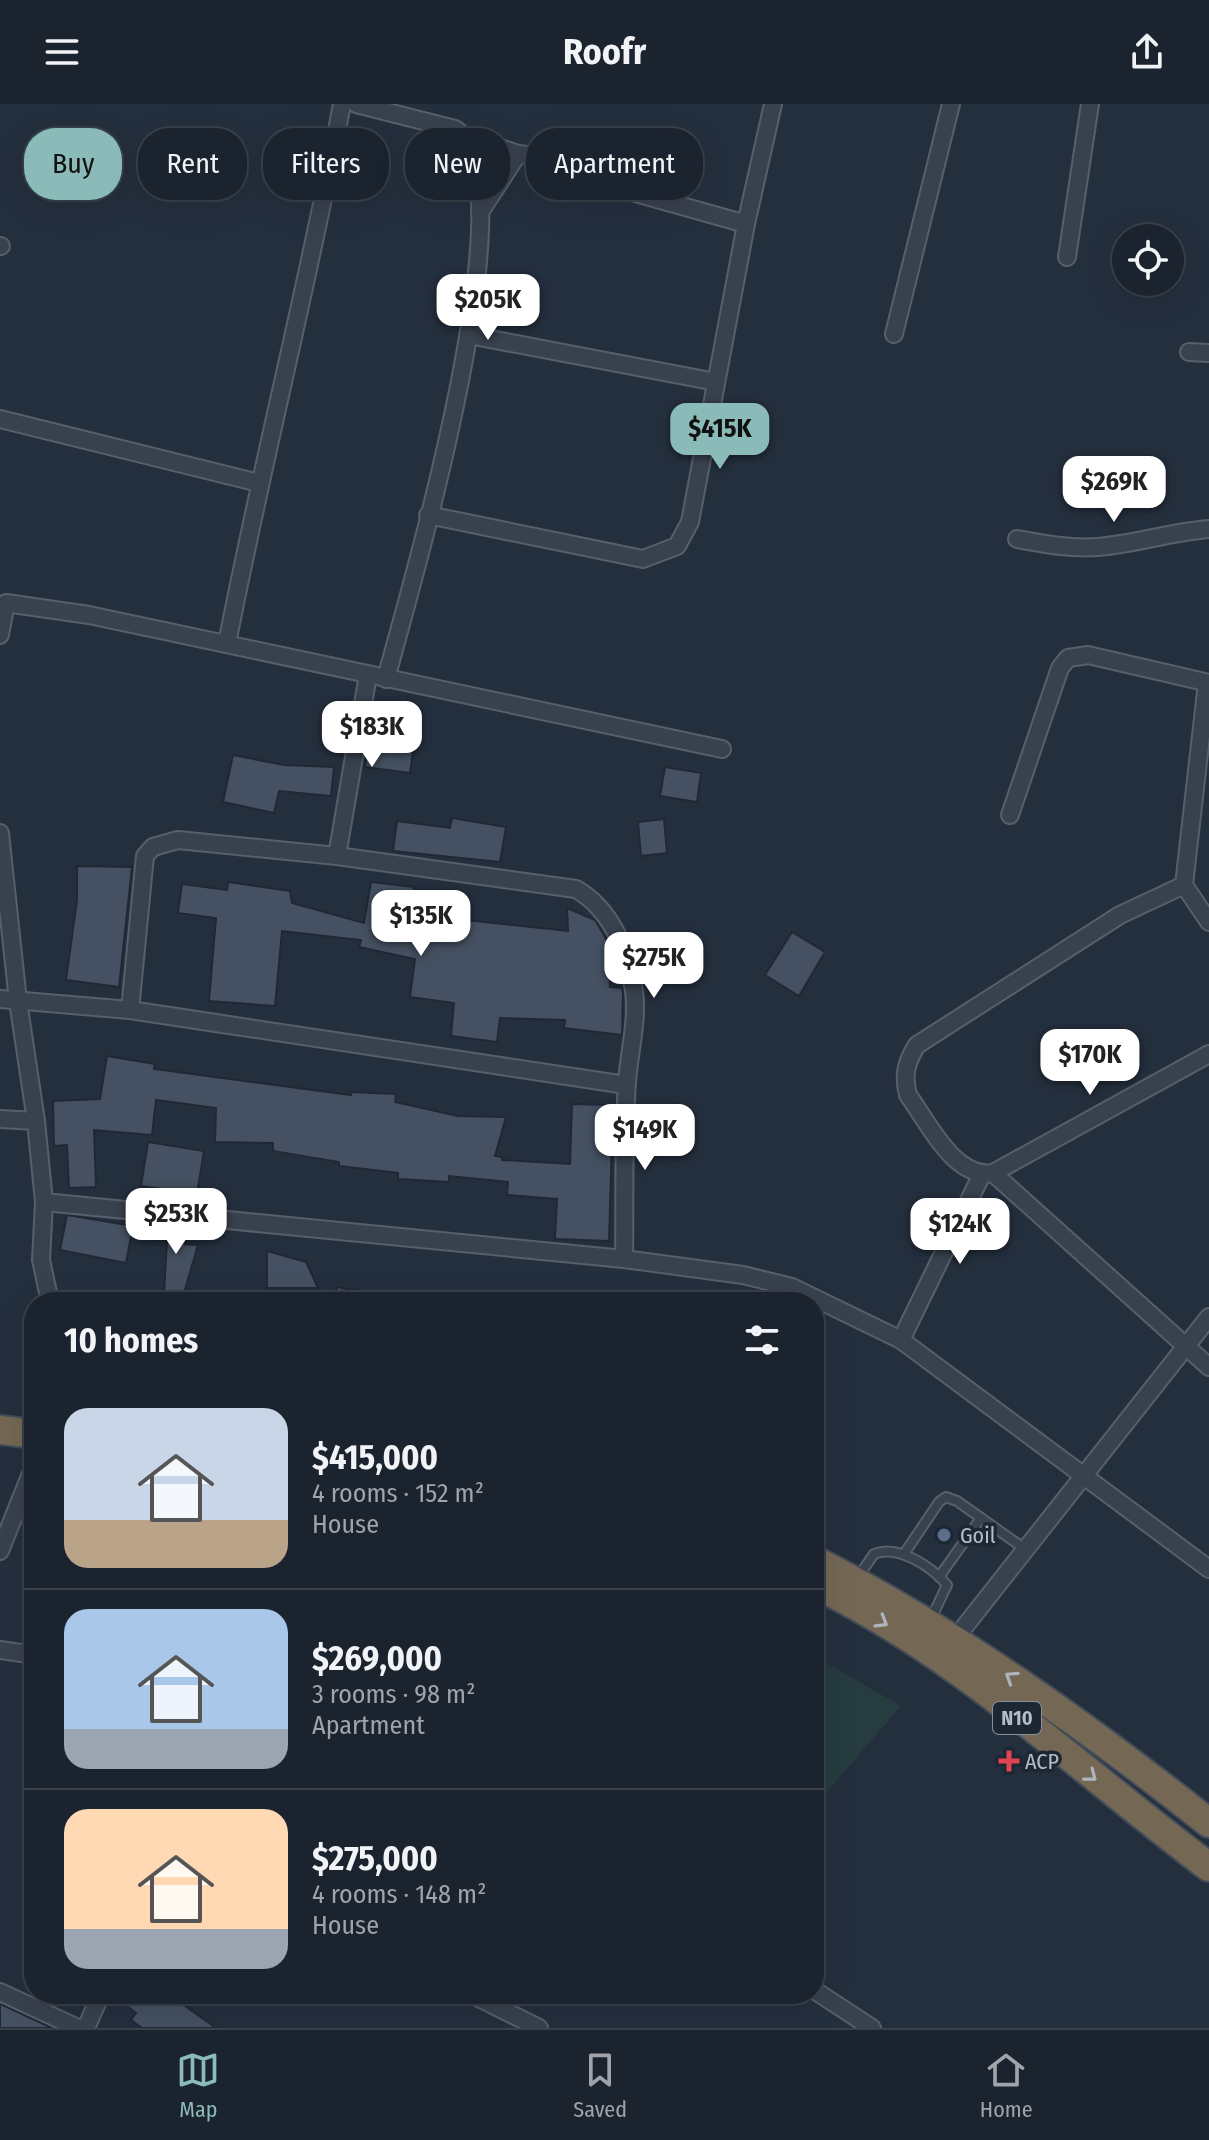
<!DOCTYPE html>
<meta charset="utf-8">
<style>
:root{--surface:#1b232e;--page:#282f3a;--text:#f1f3f6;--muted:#a0a4aa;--line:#39404a;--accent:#8bbbb9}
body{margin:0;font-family:"Fira Sans Condensed",sans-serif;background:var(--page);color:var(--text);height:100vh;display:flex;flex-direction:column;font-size:30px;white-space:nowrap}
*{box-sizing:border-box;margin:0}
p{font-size:26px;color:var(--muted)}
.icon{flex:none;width:44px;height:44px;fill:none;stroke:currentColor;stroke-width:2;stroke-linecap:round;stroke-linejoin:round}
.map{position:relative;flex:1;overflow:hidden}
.details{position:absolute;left:24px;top:1188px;width:800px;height:712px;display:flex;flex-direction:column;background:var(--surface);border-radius:32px;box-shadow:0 8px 32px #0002,0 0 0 2px var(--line)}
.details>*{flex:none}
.top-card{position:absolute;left:24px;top:24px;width:800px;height:72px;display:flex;gap:16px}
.controls{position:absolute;left:1112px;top:120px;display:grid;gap:16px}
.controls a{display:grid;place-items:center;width:72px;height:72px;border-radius:50%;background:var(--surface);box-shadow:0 8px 32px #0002,0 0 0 2px var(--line);font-size:40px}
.price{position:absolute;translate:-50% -68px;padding:0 18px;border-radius:16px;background:#fff;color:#222;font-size:26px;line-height:52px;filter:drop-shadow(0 2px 4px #0008)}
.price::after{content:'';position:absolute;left:50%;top:48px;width:24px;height:18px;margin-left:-12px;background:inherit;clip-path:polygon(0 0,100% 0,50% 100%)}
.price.current{background:var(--accent);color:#111}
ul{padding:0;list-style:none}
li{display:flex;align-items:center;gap:24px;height:200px;padding:0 40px}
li+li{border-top:2px solid var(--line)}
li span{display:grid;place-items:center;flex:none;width:224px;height:160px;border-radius:24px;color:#555}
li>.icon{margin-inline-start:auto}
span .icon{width:96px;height:96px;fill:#fffc;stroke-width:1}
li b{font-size:34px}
h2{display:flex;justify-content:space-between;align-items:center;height:96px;padding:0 40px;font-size:34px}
.pill{padding:0 28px;border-radius:32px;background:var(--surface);box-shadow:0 8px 32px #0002,0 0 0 2px var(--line);font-size:28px;line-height:72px}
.pill.current{background:var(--accent);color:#111}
header{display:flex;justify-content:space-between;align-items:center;height:104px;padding:0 40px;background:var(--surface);font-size:36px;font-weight:700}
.tab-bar{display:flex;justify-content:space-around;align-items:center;height:112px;border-top:2px solid var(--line);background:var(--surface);font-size:22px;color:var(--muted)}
.tab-bar a{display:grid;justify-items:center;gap:4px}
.tab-bar .current{color:var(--accent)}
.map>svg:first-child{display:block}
</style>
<header><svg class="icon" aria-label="menu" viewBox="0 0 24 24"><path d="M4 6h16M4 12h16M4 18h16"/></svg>Roofr<svg class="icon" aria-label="share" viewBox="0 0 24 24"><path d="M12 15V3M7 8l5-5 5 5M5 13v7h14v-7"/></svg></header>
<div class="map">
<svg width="1209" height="1924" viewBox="0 0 1209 1924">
<rect width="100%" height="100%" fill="#242f3e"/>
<!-- green -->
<polygon fill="#263c3f" points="814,1552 901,1602 819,1697 814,1695"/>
<!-- building -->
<g fill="#455162" stroke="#1f2835" stroke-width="2">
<polygon points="369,634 414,641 410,669 365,663"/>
<polygon points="233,651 284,661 334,663 331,692 279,687 274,709 223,698"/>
<polygon points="665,663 701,669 697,698 660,692"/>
<polygon points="452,714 506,723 500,758 393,747 397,717 450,724"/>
<polygon points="664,715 667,749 641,752 638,718"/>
<polygon points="77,762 132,763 119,883 66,876 77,796"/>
<polygon points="228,778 290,787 292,799 364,819 371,778 414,783 409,827 466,821 466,816 568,827 567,804 595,816 608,838 610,883 622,884 623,888 622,931 564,924 565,916 500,914 497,938 451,932 454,899 410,893 415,855 359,843 361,836 282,827 275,902 209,897 216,814 178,809 182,780 227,786"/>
<polygon points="792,828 825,848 799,892 765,871"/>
<polygon points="107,952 155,960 154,965 351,991 351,988 396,990 395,998 458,1012 506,1013 495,1052 502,1053 502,1056 570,1060 572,1000 613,1001 609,1137 555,1135 557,1095 507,1091 508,1078 449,1072 449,1078 398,1075 398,1069 339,1062 339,1058 273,1047 273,1039 215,1038 216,1004 156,996 152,1031 94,1026 96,1083 69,1084 67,1041 54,1042 53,997 100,995"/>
<polygon points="148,1038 204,1047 197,1090 141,1082"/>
<polygon points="67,1111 133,1122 126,1159 60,1146"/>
<polygon points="152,1120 192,1126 185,1140 198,1141 184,1189 164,1189 167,1137 150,1135"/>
<polygon points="267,1147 306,1158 318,1184 267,1184"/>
<polygon points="337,1183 383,1192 382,1198 334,1198"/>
<polygon points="132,1890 177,1890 174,1894 216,1924 142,1924 131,1916 136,1909 124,1900"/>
<polygon points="0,1900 52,1924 0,1924"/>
</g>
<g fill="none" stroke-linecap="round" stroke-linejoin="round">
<!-- lane casing -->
<g stroke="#565f6c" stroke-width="12">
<g id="lane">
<polyline points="904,1450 939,1398 946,1393 957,1397 1025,1445"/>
<path d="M 858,1473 L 874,1450 C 898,1440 932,1463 947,1481 L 931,1515"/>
<polyline points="939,1473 981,1414"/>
</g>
</g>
<!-- street casing -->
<g stroke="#565f6c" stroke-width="20">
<g id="street">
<path d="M 356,0 L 455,25 C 533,74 408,491 386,575"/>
<polyline points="466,32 518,50 557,54 632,88 746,120"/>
<polyline points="480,108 518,50"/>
<polyline points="0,142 1,142"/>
<polyline points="1067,153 1090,0"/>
<polyline points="894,230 951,0"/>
<polyline points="469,231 716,278"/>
<polyline points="1189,248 1209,249"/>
<polyline points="0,315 259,379"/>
<polyline points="428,411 643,455 677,442 690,418 746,120 773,0"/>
<path d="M 1017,435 C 1044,440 1070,445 1098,443 C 1135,440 1171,428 1209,425"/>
<polyline points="0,531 6,499 89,511 722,645"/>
<path d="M 227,540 C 262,359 308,181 342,0"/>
<polyline points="1207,579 1184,781 1209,818"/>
<polyline points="1010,711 1060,564 1068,554 1088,551 1209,579"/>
<polyline points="0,729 18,897 36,1017 44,1098 41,1156 50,1198"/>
<polyline points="337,752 368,571"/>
<path d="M 1184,781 L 1120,811 L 917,941 C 906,958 903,972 908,991 C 928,1018 954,1075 993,1069 L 1209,950"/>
<polyline points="0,895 130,906 626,981"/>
<path d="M 130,906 L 145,752 L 153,743 L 178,736 L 337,752 L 576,785 C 611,805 629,848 634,887 C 638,916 629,949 627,978 C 623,1037 625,1097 624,1155"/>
<polyline points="0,1015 36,1017"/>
<polyline points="993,1069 1209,1263"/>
<polyline points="44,1098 624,1155 743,1171 792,1183 901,1236 1209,1465"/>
<polyline points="901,1236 982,1070"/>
<polyline points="0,1447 34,1362"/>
<polyline points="954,1536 1209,1213"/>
<polyline points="0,1546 34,1551"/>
<polyline points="814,1886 872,1924"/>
<polyline points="0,1888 78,1924"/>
<polyline points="471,1890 539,1924"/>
<polyline points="86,1924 101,1890"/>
</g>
</g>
<!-- highway casing -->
<g stroke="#434c59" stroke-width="32">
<g id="highway">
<polyline points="0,1326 34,1330"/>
<path d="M 814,1456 C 955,1528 1085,1621 1209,1719"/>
<path d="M 814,1480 C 960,1550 1081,1667 1209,1763"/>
</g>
</g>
<!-- lane -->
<use href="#lane" stroke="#38414e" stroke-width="8"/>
<!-- street -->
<use href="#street" stroke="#38414e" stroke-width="16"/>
<!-- highway -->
<use href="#highway" stroke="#746855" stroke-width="28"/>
</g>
<!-- one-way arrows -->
<defs><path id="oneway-chevron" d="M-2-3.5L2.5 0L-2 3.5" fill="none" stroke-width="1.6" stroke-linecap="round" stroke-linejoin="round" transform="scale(2)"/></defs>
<g stroke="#aeb4bd">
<use href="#oneway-chevron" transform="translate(882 1518) rotate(31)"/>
<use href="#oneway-chevron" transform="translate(1011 1573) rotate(-147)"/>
<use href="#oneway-chevron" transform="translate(1091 1672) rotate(38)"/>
</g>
<!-- markers -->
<circle fill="#5c6f8a" stroke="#1d2633" stroke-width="3" cx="944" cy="1431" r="8"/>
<path fill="#e0444e" stroke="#1d2633" stroke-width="3" d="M1005 1645h8v8h8v8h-8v8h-8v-8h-8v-8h8z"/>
<g text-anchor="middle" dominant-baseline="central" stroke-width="7" stroke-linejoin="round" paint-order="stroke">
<!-- shield labels -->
<rect fill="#1d2633" stroke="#878f9c" stroke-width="2" x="993" y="1598" width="48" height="32" rx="6"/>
<g font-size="20" font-weight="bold" fill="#b4bcc9">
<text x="1017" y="1614">N10</text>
</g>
<!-- poi labels -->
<g font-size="22" fill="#b4bcc9" stroke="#1d2633" text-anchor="start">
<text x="960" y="1431">Goil</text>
<text x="1025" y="1657">ACP</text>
</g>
</g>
</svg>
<div class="controls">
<a><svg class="icon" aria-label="locate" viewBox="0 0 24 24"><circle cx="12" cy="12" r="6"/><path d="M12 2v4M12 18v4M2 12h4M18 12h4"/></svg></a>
</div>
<b class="price" style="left:488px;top:238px">$205K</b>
<b class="price current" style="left:720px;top:367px">$415K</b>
<b class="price" style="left:1114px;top:420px">$269K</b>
<b class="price" style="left:372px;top:665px">$183K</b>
<b class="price" style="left:421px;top:854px">$135K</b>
<b class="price" style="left:654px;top:896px">$275K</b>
<b class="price" style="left:1090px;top:993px">$170K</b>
<b class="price" style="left:645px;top:1068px">$149K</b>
<b class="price" style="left:176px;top:1152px">$253K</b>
<b class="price" style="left:960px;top:1162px">$124K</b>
<div class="top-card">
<a class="pill current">Buy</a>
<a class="pill">Rent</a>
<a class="pill">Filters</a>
<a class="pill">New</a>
<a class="pill">Apartment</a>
</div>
<section class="details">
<h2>10 homes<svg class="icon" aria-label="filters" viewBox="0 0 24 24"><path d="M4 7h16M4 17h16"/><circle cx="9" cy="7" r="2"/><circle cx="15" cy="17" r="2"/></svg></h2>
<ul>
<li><span style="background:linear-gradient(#c9d6e8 70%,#b9a48a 0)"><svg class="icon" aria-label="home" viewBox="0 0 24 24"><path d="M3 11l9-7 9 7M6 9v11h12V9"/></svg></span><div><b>$415,000</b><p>4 rooms · 152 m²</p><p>House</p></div></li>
<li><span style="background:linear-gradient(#a9c7e8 75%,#9aa5b1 0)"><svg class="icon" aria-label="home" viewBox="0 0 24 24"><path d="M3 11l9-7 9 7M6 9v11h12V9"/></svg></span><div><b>$269,000</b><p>3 rooms · 98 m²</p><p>Apartment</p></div></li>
<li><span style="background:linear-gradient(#ffd9b3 75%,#9aa5b1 0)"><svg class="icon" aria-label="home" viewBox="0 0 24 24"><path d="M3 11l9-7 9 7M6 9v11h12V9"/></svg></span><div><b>$275,000</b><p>4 rooms · 148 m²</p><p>House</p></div></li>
</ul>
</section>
</div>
<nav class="tab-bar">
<a class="current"><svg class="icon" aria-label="map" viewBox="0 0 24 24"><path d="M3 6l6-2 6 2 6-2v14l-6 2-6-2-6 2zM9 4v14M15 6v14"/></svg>Map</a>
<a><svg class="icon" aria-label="saved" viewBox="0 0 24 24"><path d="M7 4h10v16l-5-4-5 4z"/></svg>Saved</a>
<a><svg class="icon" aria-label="home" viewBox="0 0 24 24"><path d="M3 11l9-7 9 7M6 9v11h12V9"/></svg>Home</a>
</nav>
